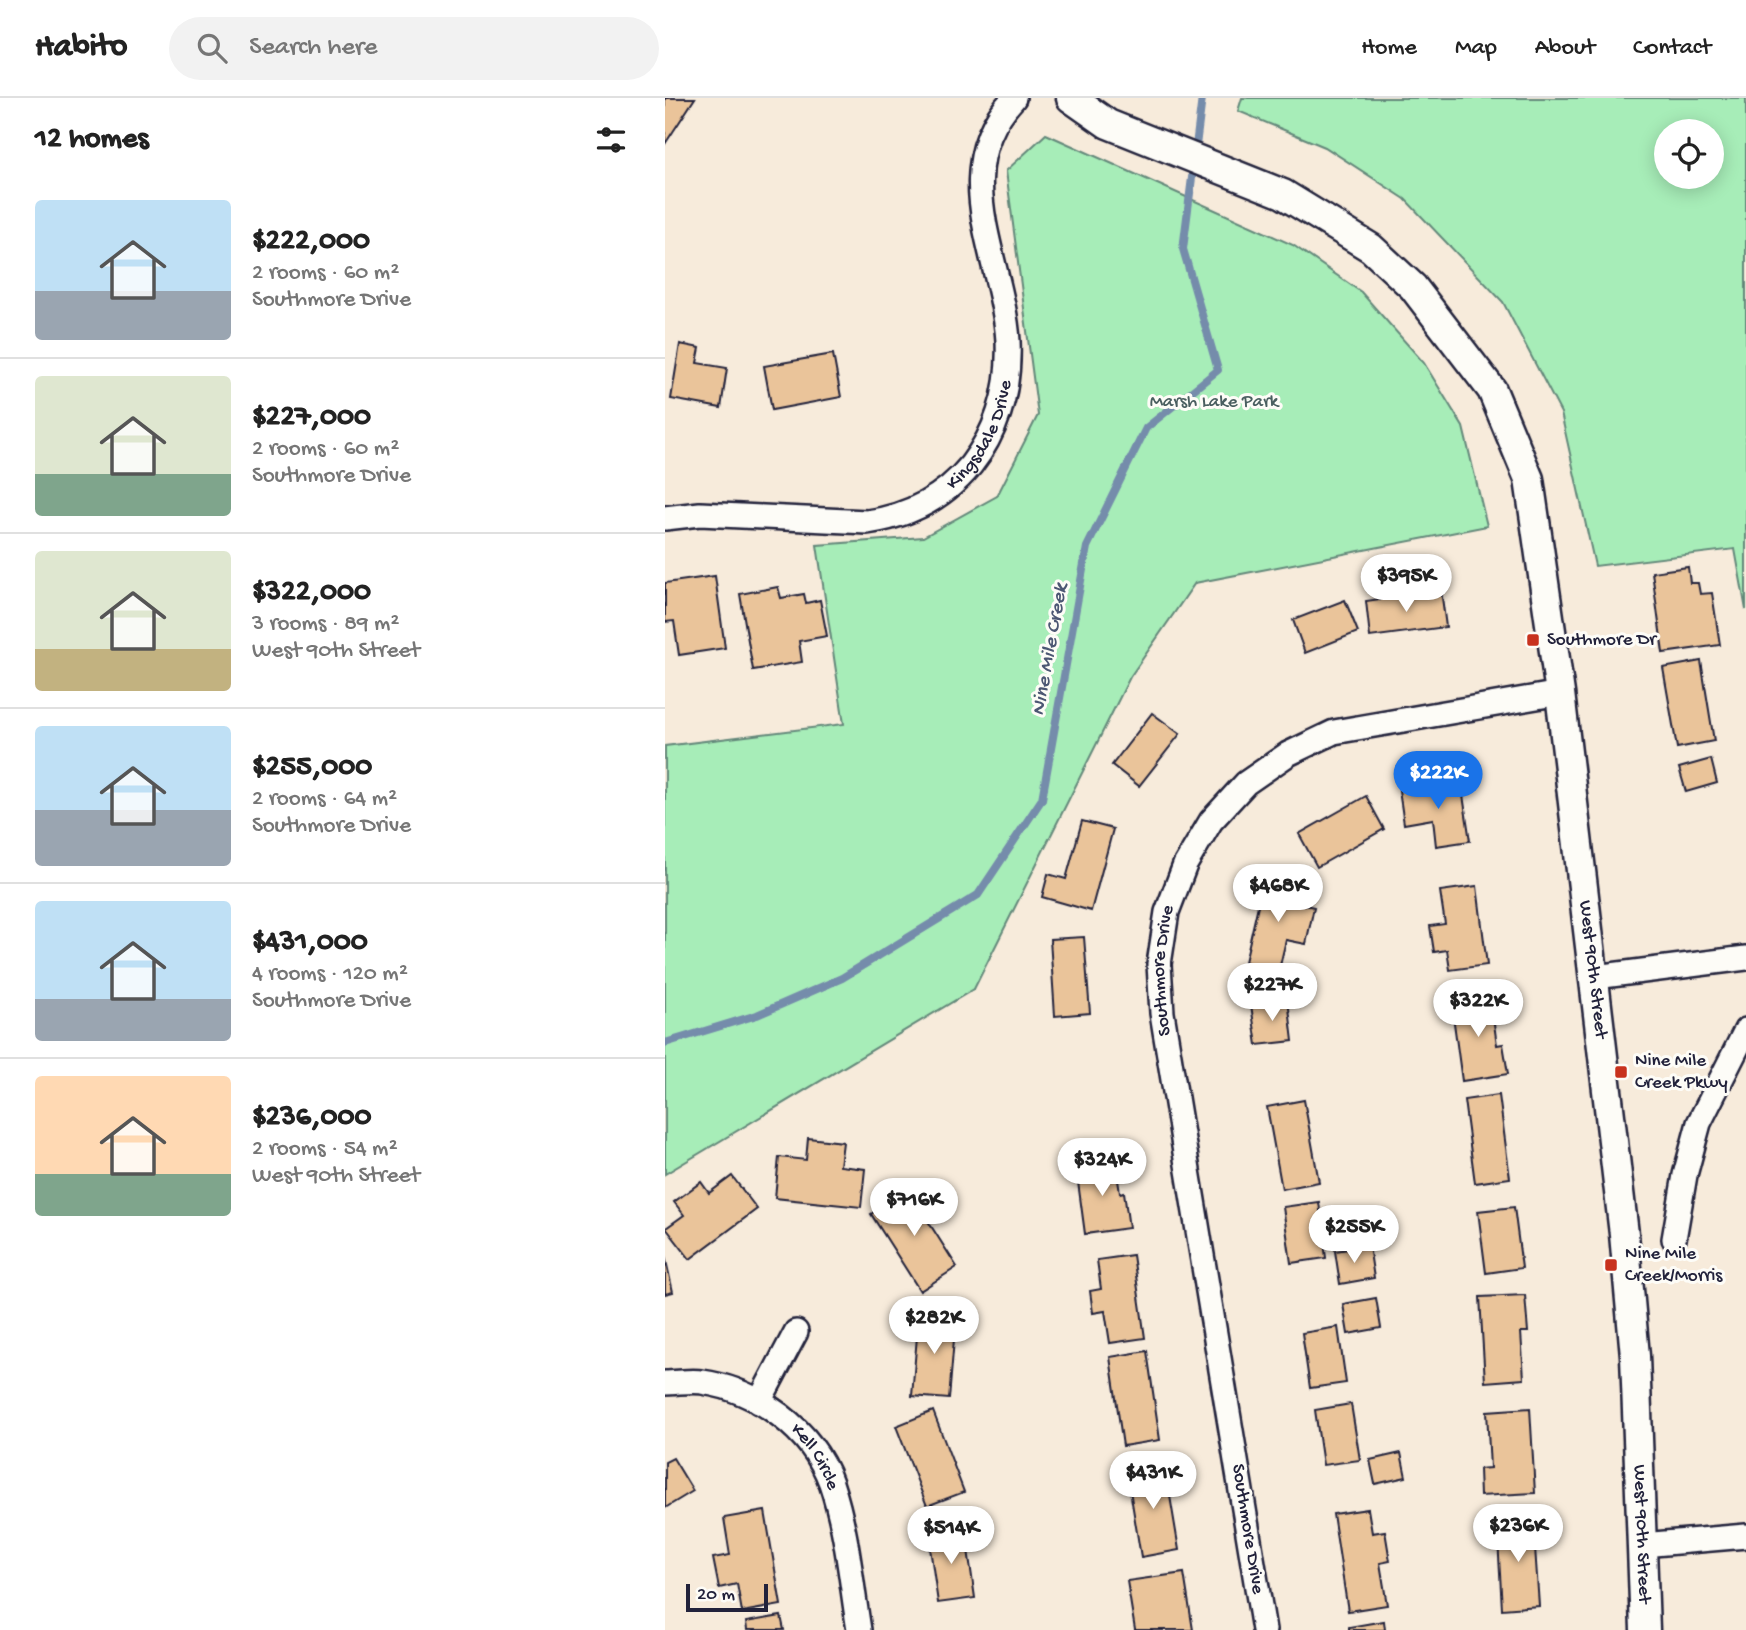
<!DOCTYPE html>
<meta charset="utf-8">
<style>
:root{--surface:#fff;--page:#f2f2f2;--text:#222;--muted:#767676;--line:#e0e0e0;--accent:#1a73e8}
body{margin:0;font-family:"Gochi Hand",sans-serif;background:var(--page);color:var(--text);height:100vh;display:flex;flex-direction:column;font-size:26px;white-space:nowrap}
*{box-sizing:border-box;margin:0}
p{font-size:23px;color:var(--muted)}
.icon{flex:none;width:38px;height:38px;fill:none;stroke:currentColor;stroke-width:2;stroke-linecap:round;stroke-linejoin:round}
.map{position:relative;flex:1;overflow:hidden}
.side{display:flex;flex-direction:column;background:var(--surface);width:665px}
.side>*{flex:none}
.tools{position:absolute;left:989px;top:21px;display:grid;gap:14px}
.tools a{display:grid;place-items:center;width:70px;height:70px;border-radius:50%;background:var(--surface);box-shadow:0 4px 18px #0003;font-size:35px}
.scale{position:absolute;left:21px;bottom:18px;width:82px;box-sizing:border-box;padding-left:7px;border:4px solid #22223b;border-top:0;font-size:19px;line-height:24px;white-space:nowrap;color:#22223b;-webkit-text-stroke:5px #fdfcf7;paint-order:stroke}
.price{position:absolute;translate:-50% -60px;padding:0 16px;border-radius:24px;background:#fff;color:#222;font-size:23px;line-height:46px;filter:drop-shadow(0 2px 4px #0008)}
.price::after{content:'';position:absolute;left:50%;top:42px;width:21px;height:16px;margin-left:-10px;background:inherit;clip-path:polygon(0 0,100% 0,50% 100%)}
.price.current{background:var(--accent);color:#fff}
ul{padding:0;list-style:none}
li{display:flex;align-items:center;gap:21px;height:175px;padding:0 35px}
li+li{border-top:2px solid var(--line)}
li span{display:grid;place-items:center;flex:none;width:196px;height:140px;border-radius:7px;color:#555}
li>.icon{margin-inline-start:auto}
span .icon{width:84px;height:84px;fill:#fffc;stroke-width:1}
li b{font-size:30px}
h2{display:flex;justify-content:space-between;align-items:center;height:84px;padding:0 35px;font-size:30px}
header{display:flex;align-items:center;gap:42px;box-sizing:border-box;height:98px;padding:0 35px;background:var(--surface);border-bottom:2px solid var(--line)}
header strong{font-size:33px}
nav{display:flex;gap:38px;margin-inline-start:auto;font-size:24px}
.search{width:490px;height:63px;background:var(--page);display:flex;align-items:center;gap:18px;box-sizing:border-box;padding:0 24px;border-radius:38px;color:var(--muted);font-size:26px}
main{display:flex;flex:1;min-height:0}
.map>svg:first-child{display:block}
</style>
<header>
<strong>Habito</strong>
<div class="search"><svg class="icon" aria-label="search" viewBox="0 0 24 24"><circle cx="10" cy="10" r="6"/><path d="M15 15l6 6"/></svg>Search here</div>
<nav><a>Home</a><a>Map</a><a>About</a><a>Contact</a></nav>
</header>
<main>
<section class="side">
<h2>12 homes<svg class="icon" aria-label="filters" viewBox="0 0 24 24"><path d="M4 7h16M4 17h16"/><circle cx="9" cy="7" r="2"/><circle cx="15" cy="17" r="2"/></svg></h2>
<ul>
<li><span style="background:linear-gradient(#bfe0f5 65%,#9aa5b1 0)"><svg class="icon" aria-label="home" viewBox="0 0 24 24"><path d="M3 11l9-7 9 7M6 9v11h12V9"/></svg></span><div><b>$222,000</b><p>2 rooms · 60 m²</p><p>Southmore Drive</p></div></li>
<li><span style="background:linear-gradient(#dfe7d0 70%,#7fa58c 0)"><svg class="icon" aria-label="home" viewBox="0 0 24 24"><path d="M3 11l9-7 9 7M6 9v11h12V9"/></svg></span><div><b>$227,000</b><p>2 rooms · 60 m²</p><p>Southmore Drive</p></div></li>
<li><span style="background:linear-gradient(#dfe7d0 70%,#c2b280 0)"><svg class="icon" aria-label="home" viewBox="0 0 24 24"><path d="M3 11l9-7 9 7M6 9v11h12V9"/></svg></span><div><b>$322,000</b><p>3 rooms · 89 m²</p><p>West 90th Street</p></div></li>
<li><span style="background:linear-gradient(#bfe0f5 60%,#9aa5b1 0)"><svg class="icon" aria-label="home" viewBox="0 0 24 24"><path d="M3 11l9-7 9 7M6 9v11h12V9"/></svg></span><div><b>$255,000</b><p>2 rooms · 64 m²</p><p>Southmore Drive</p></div></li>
<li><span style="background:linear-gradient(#bfe0f5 70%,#9aa5b1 0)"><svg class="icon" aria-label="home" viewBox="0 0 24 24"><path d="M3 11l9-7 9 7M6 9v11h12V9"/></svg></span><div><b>$431,000</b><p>4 rooms · 120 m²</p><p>Southmore Drive</p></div></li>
<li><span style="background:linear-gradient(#ffd9b3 70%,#7fa58c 0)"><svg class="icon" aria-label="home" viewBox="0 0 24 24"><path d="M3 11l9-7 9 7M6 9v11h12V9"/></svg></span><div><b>$236,000</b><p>2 rooms · 54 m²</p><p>West 90th Street</p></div></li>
</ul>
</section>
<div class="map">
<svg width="1081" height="1532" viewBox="0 0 1081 1532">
<rect width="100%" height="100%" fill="#f7ebdb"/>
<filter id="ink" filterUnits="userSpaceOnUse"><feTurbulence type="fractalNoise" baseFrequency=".0143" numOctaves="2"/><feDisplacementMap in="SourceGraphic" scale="14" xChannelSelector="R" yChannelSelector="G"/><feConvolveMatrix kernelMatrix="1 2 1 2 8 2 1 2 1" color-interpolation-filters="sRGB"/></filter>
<g filter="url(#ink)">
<!-- green -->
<g fill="#a7edb8" stroke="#64887a" stroke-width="2" fill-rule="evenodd">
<path d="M 577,0 L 1081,0 L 1081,512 L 1070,451 L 930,468 L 896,315 L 838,204 L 740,101 L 660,49 L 573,13 ZM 1001,33 L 1046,33 L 1046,79 L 1001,79 Z"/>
<polygon points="381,36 628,147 696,194 759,265 798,329 822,428 530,485 465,579 309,891 0,1076 0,648 179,626 152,447 258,439 332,398 373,317 341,73"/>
</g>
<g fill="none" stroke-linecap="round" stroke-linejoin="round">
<!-- stream -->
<polyline stroke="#758cab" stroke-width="8" points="0,945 92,917 177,880 313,797 377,701 422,449 481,330 553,272 518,151 537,0"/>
</g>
<!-- building -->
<g fill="#eac49a" stroke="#22223b" stroke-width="2">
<polygon points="0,0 30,0 0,46"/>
<polygon points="15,246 35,250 32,265 62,270 56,310 6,301"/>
<polygon points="168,256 176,299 107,312 99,268"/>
<polygon points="1023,469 1025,485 1033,485 1035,496 1047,495 1055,547 998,555 987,474"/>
<polygon points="50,478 60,550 14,557 9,523 0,524 0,485"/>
<polygon points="113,489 116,500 139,496 141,505 155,502 162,538 134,543 137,564 88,572 75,496"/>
<polygon points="776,492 781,529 705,539 701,503"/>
<polygon points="680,502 693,534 640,555 628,522"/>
<polygon points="1036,563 1049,643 1012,650 998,570"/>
<polygon points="487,615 515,636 474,688 447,667"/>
<polygon points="1046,661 1052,685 1021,694 1014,670"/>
<polygon points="796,684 805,743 771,748 768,721 739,726 734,692"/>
<polygon points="701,698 719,731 652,769 634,736"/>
<polygon points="417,723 448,731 426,813 377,799 383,776 401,781"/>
<polygon points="599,781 635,789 631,805 649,809 641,846 621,842 614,872 580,864"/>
<polygon points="812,788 822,867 785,872 782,852 769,854 765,828 780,826 775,793"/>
<polygon points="419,839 425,915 390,918 385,841"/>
<polygon points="825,897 832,947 838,946 843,976 797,983 786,903"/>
<polygon points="623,902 628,943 592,947 586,907"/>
<polygon points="834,997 845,1080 810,1085 799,1002"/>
<polygon points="639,1002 654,1084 617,1091 602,1009"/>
<polygon points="143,1040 178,1044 175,1068 200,1071 196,1109 110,1100 114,1059 141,1062"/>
<polygon points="450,1063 455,1095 459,1094 464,1130 420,1136 411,1069"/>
<polygon points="67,1078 92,1111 25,1161 1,1130 19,1117 9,1104 36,1084 44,1095"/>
<polygon points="250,1088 267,1116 261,1120 292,1169 255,1193 206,1116"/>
<polygon points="654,1104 661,1160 626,1165 618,1109"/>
<polygon points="849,1109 857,1170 821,1175 813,1113"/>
<polygon points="704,1148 709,1180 675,1186 670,1153"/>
<polygon points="468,1157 480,1240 445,1245 440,1213 428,1215 425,1193 436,1191 432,1162"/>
<polygon points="0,1158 8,1194 0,1196"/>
<polygon points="860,1197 863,1234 856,1234 859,1281 820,1284 815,1199"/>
<polygon points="711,1200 716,1230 683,1236 678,1206"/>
<polygon points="254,1214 291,1217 284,1301 247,1298"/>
<polygon points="673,1229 681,1285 645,1290 637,1235"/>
<polygon points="482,1253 495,1342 458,1348 445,1259"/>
<polygon points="686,1306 695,1362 658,1367 650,1312"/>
<polygon points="865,1310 870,1395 815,1398 814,1371 825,1370 822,1313"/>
<polygon points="268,1313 299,1394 262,1408 231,1328"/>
<polygon points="736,1355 741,1379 710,1386 705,1362"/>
<polygon points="8,1360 28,1393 0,1410 0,1364"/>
<polygon points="500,1368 514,1452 476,1459 462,1374"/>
<polygon points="703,1411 707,1435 720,1433 725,1463 715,1465 722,1507 683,1513 668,1416"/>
<polygon points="100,1413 116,1507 77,1514 72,1486 54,1490 48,1460 65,1457 59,1420"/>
<polygon points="868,1420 874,1508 837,1511 832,1423"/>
<polygon points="300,1431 310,1500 273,1505 263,1436"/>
<polygon points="519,1475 528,1532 470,1532 462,1483"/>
<polygon points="116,1518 119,1532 82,1532 81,1524"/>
<polygon points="719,1523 720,1532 684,1532 684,1529"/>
</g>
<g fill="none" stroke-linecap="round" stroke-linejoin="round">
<!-- minor casing -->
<g stroke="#22223b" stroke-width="28">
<g id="minor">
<path id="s1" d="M 0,420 L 35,416 L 202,424 C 244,418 279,400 306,367 C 334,331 345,289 343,243 C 338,161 280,73 349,0"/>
<polyline points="930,879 1081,860"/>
<polyline points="1009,1141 1020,1077 1034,1025 1081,932"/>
<path id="s2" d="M 0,1285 C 12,1285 26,1282 37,1284 C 92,1292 147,1331 166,1385 C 182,1432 186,1483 194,1532"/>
<polyline points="94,1304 131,1234"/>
<polyline points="977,1447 1081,1438"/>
<path id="s3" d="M 599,1532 L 497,915 L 494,866 L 502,814 L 520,767 L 546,723 L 581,685 L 623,656 L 669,634 L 895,595"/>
</g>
</g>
<!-- tertiary casing -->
<g stroke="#22223b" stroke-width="33">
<g id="tertiary">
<path id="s4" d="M 406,0 L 443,26 L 618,96 L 706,150 L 748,189 L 827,292 L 864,381 L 895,595 L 959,1136 L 970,1258 L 980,1532"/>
</g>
</g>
<!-- minor -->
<use href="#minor" stroke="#fdfcf7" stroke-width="23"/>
<!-- tertiary -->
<use href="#tertiary" stroke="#fdfcf7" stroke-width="28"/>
</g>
</g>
<!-- markers -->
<g fill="#c8321e" stroke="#fdfcf7" stroke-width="2.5">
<rect x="861" y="535" width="14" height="14" rx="3.5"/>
<rect x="949" y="967" width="14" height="14" rx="3.5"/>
<rect x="939" y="1160" width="14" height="14" rx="3.5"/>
</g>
<g text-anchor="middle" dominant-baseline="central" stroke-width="6" stroke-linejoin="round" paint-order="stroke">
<!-- park labels -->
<g font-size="19" fill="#4a5f60" stroke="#fdfcf7">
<text x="549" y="304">Marsh Lake Park</text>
</g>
<!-- street labels -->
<g font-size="19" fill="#22223b" stroke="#fdfcf7">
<text stroke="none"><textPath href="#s1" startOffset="355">Kingsdale Drive</textPath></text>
<text stroke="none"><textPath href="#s4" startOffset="1115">West 90th Street</textPath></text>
<text stroke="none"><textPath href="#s3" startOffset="668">Southmore Drive</textPath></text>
<text stroke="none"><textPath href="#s2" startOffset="178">Kell Circle</textPath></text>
<text transform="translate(582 1431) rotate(81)">Southmore Drive</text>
<text stroke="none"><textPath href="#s4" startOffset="1682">West 90th Street</textPath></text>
</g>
<!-- poi labels -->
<g font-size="19" fill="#22223b" stroke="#fdfcf7" text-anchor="start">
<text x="882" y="542">Southmore Dr</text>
<text x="970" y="963">Nine Mile<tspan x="970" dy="22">Creek Pkwy</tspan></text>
<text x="960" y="1156">Nine Mile<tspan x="960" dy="22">Creek/Morris</tspan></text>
</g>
<!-- water labels -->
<g font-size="21" font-style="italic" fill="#4c5773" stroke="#fdfcf7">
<text transform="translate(386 552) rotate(-80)">Nine Mile Creek</text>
</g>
</g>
</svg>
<div class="tools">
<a><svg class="icon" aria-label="locate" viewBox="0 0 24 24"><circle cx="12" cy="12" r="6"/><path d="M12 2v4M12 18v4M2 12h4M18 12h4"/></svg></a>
</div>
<div class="scale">20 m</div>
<b class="price" style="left:741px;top:516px">$395K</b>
<b class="price current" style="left:773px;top:713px">$222K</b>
<b class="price" style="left:613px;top:826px">$468K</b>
<b class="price" style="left:607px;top:925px">$227K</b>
<b class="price" style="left:813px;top:941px">$322K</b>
<b class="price" style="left:437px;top:1100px">$324K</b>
<b class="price" style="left:249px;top:1140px">$716K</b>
<b class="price" style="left:689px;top:1167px">$255K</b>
<b class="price" style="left:269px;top:1258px">$282K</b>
<b class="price" style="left:488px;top:1413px">$431K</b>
<b class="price" style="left:853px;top:1466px">$236K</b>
<b class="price" style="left:286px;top:1468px">$514K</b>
</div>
</main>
